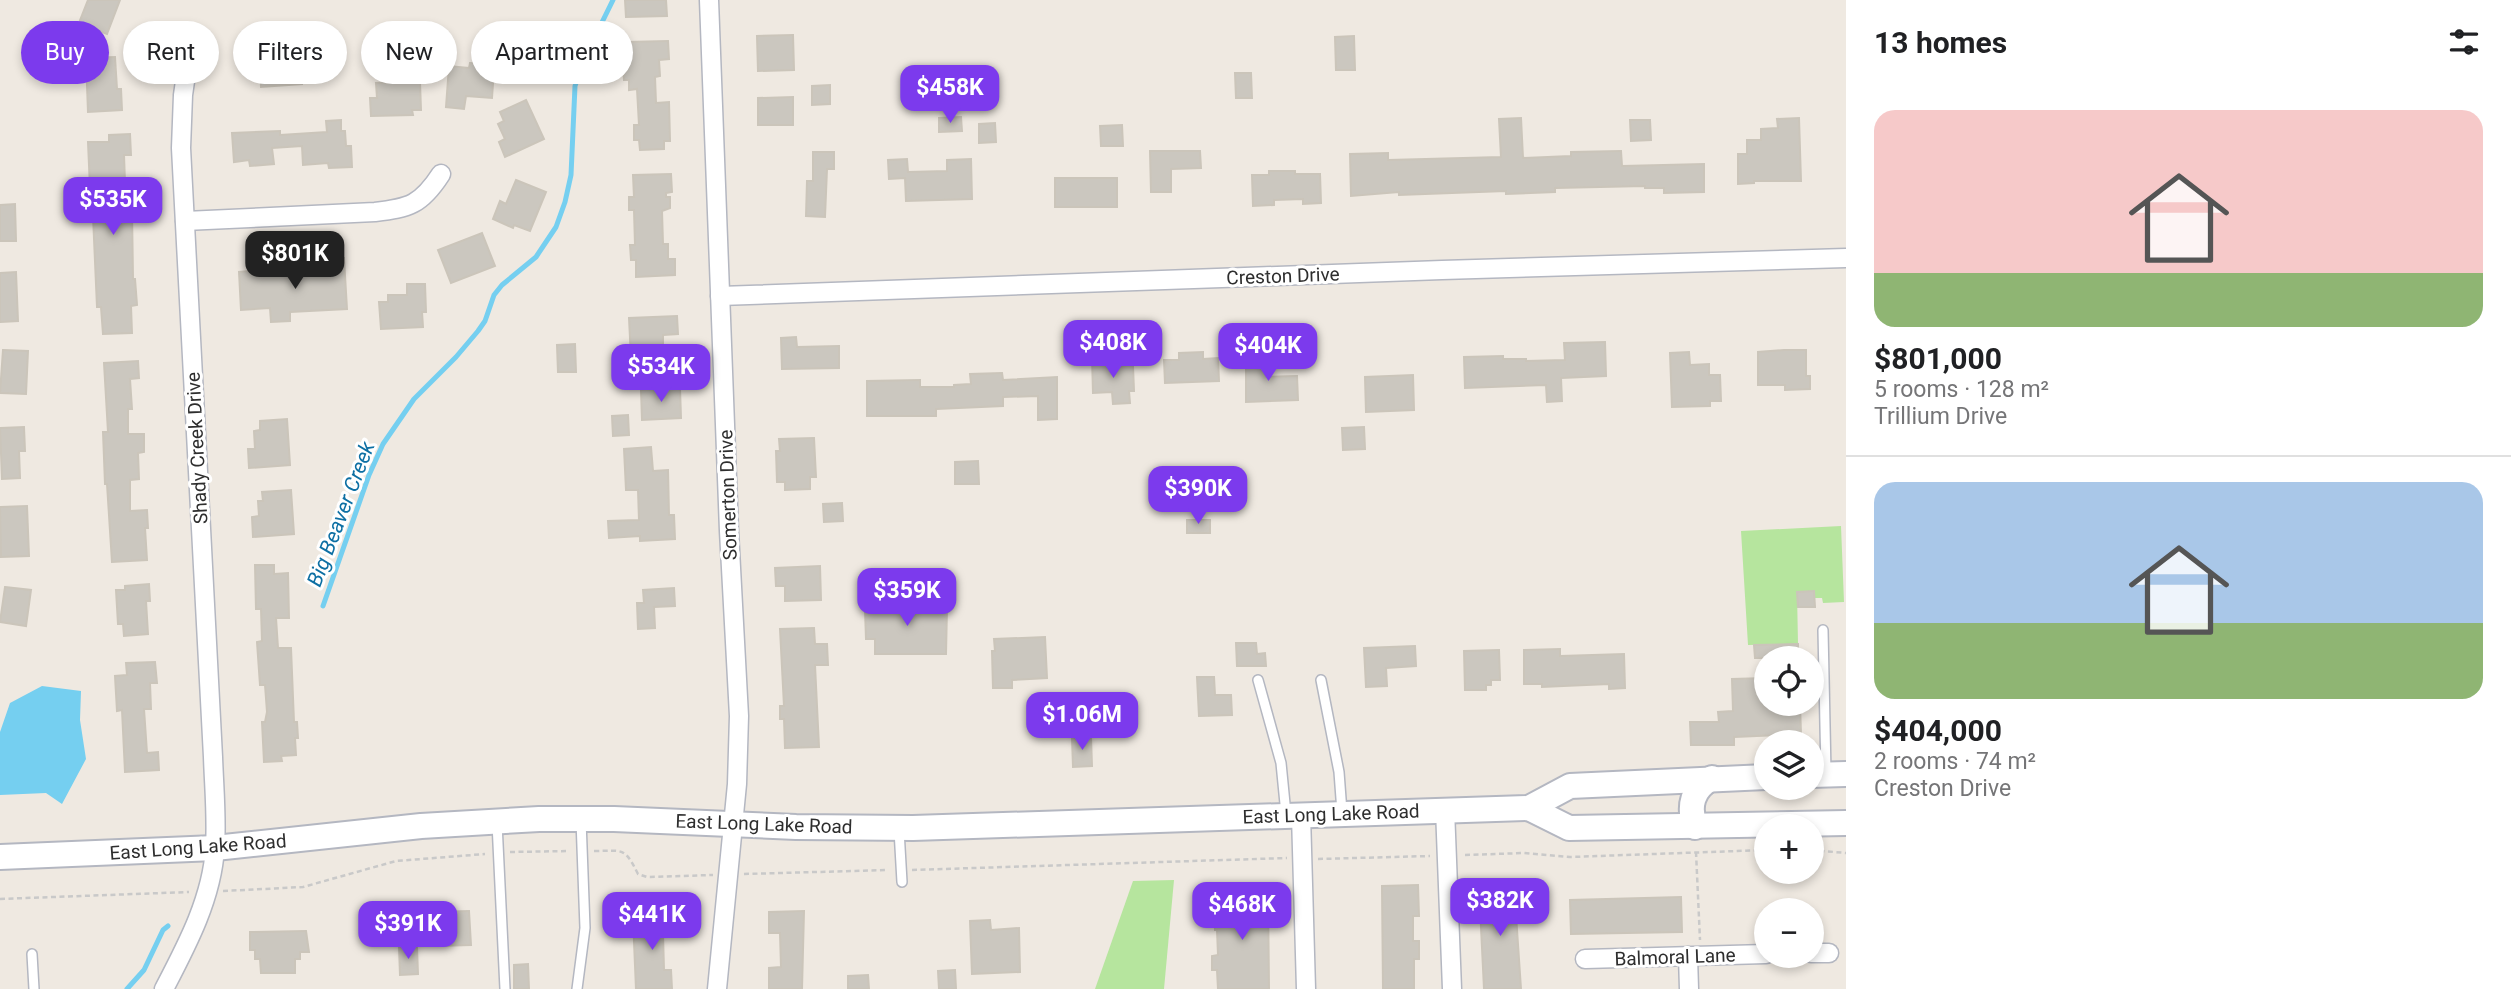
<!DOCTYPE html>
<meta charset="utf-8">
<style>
:root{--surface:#fff;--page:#f6f6f6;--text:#202124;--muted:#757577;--line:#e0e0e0;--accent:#7c3aed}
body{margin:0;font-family:Roboto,sans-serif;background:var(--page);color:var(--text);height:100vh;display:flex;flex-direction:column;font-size:26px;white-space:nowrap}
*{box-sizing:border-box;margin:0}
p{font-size:23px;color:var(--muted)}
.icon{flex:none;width:38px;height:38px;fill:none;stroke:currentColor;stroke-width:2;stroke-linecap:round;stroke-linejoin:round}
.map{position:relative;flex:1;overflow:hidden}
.sheet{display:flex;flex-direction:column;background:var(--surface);width:665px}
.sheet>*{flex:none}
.top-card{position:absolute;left:21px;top:21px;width:665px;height:63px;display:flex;gap:14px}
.tools{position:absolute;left:1754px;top:646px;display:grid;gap:14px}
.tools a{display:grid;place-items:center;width:70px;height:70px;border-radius:50%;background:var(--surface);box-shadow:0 4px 10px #0003;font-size:35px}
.price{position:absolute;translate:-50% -60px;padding:0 16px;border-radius:14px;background:var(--accent);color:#fff;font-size:23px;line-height:46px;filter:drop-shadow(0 2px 4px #0008)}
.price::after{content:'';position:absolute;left:50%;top:42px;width:21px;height:16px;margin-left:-10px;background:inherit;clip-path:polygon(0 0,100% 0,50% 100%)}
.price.active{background:#222;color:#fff}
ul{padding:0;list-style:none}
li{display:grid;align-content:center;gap:14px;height:371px;padding:0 28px}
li+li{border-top:2px solid var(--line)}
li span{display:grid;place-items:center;height:217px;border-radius:21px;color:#555}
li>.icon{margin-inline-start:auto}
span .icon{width:126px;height:126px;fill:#fffc;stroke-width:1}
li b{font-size:30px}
h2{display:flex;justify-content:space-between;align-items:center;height:84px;padding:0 28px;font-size:30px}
.tag{padding:0 24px;border-radius:32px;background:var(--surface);box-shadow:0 4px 10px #0003;font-size:24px;line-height:63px}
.tag.active{background:var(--accent);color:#fff}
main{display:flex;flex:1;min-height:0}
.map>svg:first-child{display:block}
</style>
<main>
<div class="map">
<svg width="1846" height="989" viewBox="0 0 1846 989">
<rect width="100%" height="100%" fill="#efe9e1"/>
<!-- green -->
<g fill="#b6e59e">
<polygon points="1841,526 1844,602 1823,603 1822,598 1815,598 1814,591 1797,592 1798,644 1748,645 1741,531"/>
<polygon points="1174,880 1164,989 1095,989 1133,881"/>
</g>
<!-- water -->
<polygon fill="#75cff0" points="42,686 81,691 80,720 86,759 62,804 46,793 0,795 0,732 10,703"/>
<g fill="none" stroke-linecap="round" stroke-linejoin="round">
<!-- stream -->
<g stroke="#75cff0" stroke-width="5">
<polyline points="323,606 369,475 383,444 414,399 456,357 478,331 485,321 494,295 502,285 536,257 556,227 565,202 571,175 575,86 585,57 613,0"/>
<polyline points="127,989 144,970 163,930 168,926"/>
</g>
</g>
<!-- building -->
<g fill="#cbc7bf" stroke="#cbc5ba" stroke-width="2">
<polygon points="88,0 120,0 107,34 79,23"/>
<polygon points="625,0 666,0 667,16 626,17"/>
<polygon points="793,35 794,70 758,71 757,36"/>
<polygon points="1354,36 1355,70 1336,70 1335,37"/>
<polygon points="291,41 293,60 301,59 302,84 261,87 260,62 265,62 263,43"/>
<polygon points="668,41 669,59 659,60 660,76 655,77 656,103 669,102 670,141 664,141 664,149 640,150 639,140 634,140 634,125 639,125 637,89 629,90 629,80 624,80 623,65 628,64 627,42"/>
<polygon points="115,57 117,89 121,89 122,110 88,112 86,58"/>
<polygon points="470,63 484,64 484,69 494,69 492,98 466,96 464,109 446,107 449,66 469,68"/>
<polygon points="1235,73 1251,73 1252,98 1236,98"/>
<polygon points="420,82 421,110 412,110 413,115 371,116 370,98 377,98 376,83"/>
<polygon points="830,85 830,104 812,105 812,86"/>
<polygon points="793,97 793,125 758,125 758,98"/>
<polygon points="526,100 544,139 505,157 499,142 505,139 498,124 504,121 500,112"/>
<polygon points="961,117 962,131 939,132 939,118"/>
<polygon points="1521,118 1523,158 1571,156 1571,152 1621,151 1622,166 1704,164 1704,192 1664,193 1664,188 1645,188 1645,186 1555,188 1555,192 1506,194 1506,191 1399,195 1399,192 1351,196 1350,154 1388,153 1388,160 1501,157 1499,119"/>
<polygon points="1799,118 1801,181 1754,181 1754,183 1738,184 1738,154 1747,154 1747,140 1761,140 1761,129 1778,128 1777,119"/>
<polygon points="341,120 341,131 345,131 346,146 351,146 352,167 329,168 328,163 303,165 302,146 272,148 274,164 250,166 249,160 234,162 232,133 280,131 280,135 327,132 326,121"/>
<polygon points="1630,120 1650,120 1651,140 1631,141"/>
<polygon points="995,123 996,142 979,143 979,124"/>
<polygon points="1122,125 1123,146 1101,146 1100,126"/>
<polygon points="130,134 131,155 124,155 126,210 132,210 133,279 135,279 137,305 131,306 132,333 103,334 101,307 97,307 93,216 114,215 111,187 90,188 88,142 109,142 109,135"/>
<polygon points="1150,151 1200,151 1201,168 1171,169 1171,192 1151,192"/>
<polygon points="813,152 834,152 834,169 827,169 825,217 806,216 807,181 813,181"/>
<polygon points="907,159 908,172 947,171 947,160 971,159 972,199 906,201 905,178 889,179 888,160"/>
<polygon points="1269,171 1295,171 1295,174 1320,174 1321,203 1303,204 1303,199 1274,200 1274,205 1253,206 1252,175 1269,175"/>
<polygon points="671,174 672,192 666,193 666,197 670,197 670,208 662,211 663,244 668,244 668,259 675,259 675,275 636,277 636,260 631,260 630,245 635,245 634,210 629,210 629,197 634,197 633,175"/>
<rect x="1055" y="178" width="62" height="29"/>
<polygon points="516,180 546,192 530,231 514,225 513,228 493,219 500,201 506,204"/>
<polygon points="15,204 16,241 0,241 0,205"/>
<polygon points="482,233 495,266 451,283 438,250"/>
<polygon points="344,258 347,309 290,312 290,321 271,322 270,308 241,310 239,272 260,270 260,275 287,273 288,276 321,274 320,259"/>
<polygon points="16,272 18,321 0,322 0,273"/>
<polygon points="407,284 425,284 426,312 422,312 423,327 381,329 379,302 388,302 388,295 407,295"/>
<polygon points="677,316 678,334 663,335 663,348 658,348 659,357 631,358 629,318"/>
<polygon points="796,337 797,347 839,346 839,368 782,369 781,338"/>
<polygon points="1605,342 1606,376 1561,378 1562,401 1547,402 1546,385 1465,388 1464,357 1503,356 1503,359 1526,359 1526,361 1565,360 1564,343"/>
<polygon points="575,344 576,372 558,372 557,345"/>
<polygon points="3,350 28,351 26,394 0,393"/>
<polygon points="1784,350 1806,350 1806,376 1810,376 1810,389 1785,390 1785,385 1758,385 1758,352"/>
<polygon points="1203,352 1203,359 1218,358 1219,381 1165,383 1164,360 1179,360 1179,353"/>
<polygon points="1689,352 1690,365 1709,364 1709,375 1720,375 1721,401 1710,401 1710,406 1672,407 1670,353"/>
<polygon points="1110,356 1111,367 1133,366 1134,391 1129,391 1130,403 1113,404 1112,392 1093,393 1092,357"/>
<polygon points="1246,356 1266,356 1266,377 1297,376 1298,400 1246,402"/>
<polygon points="138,361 139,378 130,379 132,409 128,409 128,434 144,434 144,452 138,453 139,479 130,480 130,511 147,510 148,528 145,528 147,560 112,562 107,484 105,484 103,432 108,432 104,363"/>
<polygon points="1002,373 1003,380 1057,377 1057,419 1038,420 1038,396 1003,397 1003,406 936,409 936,416 867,416 867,381 920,380 920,387 954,387 954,385 971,384 970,374"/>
<polygon points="1413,375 1414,410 1366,412 1365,377"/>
<polygon points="680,388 681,418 642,420 641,390"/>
<polygon points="628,415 629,435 613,436 612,416"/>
<polygon points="287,419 290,465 249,468 248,449 255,449 254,431 260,430 260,421"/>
<polygon points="24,427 25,451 19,451 20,478 2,479 0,428"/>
<polygon points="1364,427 1365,449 1343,450 1342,428"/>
<polygon points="814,438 816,477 810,477 810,489 785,490 785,482 777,482 776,451 780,451 779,439"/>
<polygon points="651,447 653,471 668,470 669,515 674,515 675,539 640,541 640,536 609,538 608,521 639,520 638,490 626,490 624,449"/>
<polygon points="978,461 979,484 955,484 955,462"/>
<polygon points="291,490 294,534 253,537 252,517 259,516 258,501 263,501 262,492"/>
<polygon points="842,503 843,521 824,522 823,504"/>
<polygon points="27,506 29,556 1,557 0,507"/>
<rect x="1187" y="520" width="23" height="13"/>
<polygon points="255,565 274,565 274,574 288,573 289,618 276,618 278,648 291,648 294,722 297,722 298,738 295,738 296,755 281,756 282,761 264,762 262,722 265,722 267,712 265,685 260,685 257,642 262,641 261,609 256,609"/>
<polygon points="820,566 821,600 785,601 785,586 776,586 775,568"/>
<polygon points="149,584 150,601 146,601 148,634 124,636 123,624 118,624 116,590 125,590 125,586"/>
<polygon points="5,587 31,590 26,626 0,622"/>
<polygon points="674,588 675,606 654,607 655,628 638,629 637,603 644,603 643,590"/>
<polygon points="1814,591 1815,607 1798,607 1797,592"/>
<polygon points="899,592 905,592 912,596 913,609 947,608 946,654 875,654 875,639 866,639 865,610 893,609 893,597"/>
<polygon points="814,628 815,644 827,644 828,665 815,665 819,747 785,748 784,719 780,719 780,706 784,706 780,629"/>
<polygon points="1045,637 1047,678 1012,680 1012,688 993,688 992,651 995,651 994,639"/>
<polygon points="1236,643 1256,643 1257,654 1265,653 1266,666 1237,666"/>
<polygon points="1798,644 1798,658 1755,658 1754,645"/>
<polygon points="1415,646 1416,666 1386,668 1387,686 1366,687 1364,648"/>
<polygon points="1560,649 1560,656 1624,654 1625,688 1609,689 1609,684 1542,687 1542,684 1524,684 1524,650"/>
<polygon points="1499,650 1500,680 1491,680 1491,685 1486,685 1486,690 1465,690 1464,651"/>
<polygon points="155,662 157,683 150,683 151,709 144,709 147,753 158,752 159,770 125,772 122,710 117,711 115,676 127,675 126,663"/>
<polygon points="1197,677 1214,677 1215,695 1231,695 1232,715 1199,716"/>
<polygon points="1766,678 1766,704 1800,704 1801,734 1734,737 1734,745 1691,745 1690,722 1719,722 1718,712 1733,711 1732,679"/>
<polygon points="1091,737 1092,766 1073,767 1072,738"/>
<polygon points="1418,885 1419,916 1413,916 1413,941 1419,941 1419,959 1414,959 1414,989 1383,989 1382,886"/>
<polygon points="1514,885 1521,989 1484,989 1479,886"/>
<polygon points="1268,895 1269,989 1218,989 1217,970 1212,970 1212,956 1218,955 1217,930 1215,930 1214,910 1208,910 1208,897"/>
<polygon points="1681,897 1682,932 1571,934 1570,900"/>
<polygon points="469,911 471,945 436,946 435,912"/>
<polygon points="804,911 802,989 769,989 769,968 781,967 780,933 769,933 769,912"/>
<polygon points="677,916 677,934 663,934 664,970 671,970 672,989 636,989 633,918"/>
<polygon points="990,920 991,930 1019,928 1020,972 972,974 970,921"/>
<polygon points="306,931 309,952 300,952 300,959 295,959 295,973 261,973 260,959 255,959 255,950 250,950 250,932"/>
<polygon points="399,947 417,947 418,974 400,975"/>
<polygon points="528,964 529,989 514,989 514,965"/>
<polygon points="955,970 956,989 939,989 938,971"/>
<polygon points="868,975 869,989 848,989 848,976"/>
</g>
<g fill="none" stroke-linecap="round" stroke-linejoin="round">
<!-- lane casing -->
<g stroke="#b4b7c1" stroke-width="12">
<g id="lane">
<polyline points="1823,630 1826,773"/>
<polyline points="1258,680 1281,763 1286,814"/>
<polyline points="1321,680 1339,772 1342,812"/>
<polyline points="497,823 505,989"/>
<polyline points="899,830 902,882"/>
<polyline points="32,954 34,989"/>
<polyline points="577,989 585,928 581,820"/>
</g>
</g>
<!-- street casing -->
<g stroke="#b4b7c1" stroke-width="21">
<g id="street">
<polyline points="709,0 729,531 739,716 737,784 717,989"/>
<path d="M 185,221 L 375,212 C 409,208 421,205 441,174"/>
<polyline points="720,296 1442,270 1846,258"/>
<polyline points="1445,809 1452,989"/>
<polyline points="1301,815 1306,989"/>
<polyline points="1811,953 1829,953"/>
<polyline points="1688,956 1689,989"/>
<polyline points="1585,959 1766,954"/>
<path d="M 164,989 C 187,945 212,898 215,848 C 217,818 214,787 213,757 L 181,148 L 183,95 L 190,47"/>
</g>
</g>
<!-- secondary casing -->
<g stroke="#b4b7c1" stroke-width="28">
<g id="secondary">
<polyline points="1811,775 1846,774"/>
<polyline points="1529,808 1569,828 1846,823"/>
<path d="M 1695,827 C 1688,806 1692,789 1712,778"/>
<polyline points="0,857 215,848 421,826 539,819 614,819 796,827 913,828 1529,808 1570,786 1766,777"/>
</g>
</g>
<!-- path -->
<g stroke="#c9c9c9" stroke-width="2.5" stroke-dasharray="5 3.5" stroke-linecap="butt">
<polyline points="1811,850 1846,853"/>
<path d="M 594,851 C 623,851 624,846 638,874 L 647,877 L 713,875"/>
<polyline points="510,852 569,851"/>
<polyline points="1696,852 1700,940"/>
<polyline points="1465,855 1524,853 1570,857 1766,850"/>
<polyline points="1318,859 1430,856"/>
<polyline points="912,870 1287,858"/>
<polyline points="744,874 888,870"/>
<polyline points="223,891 303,887 396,861 485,854"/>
<polyline points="0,899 189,892"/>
</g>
<!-- lane -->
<use href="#lane" stroke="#fff" stroke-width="9"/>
<!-- street -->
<use href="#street" stroke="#fff" stroke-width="18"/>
<!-- secondary -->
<use href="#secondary" stroke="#fff" stroke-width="24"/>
</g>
<g text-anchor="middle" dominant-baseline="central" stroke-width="6" stroke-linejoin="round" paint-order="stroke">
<!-- street labels -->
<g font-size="19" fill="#2e2e2e" stroke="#fff">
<text transform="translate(1283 276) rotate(-2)">Creston Drive</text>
<text transform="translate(197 448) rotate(-93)">Shady Creek Drive</text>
<text transform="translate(728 495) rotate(-92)">Somerton Drive</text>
<text transform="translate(1331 814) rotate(-2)">East Long Lake Road</text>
<text transform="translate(764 824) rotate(2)">East Long Lake Road</text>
<text transform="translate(198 847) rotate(-4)">East Long Lake Road</text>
<text transform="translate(1675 957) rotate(-2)">Balmoral Lane</text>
</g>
<!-- water labels -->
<g font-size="21" font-style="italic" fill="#0d6fa3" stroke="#fff">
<text transform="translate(341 514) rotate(-69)">Big Beaver Creek</text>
</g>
</g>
</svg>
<div class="tools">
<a><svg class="icon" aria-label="locate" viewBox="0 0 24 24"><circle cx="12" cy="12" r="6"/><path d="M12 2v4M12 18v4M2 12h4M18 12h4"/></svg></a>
<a><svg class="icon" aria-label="layers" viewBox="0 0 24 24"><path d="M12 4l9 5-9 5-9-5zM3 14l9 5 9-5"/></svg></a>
<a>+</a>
<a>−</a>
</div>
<b class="price" style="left:950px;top:125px">$458K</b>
<b class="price" style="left:113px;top:237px">$535K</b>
<b class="price active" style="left:295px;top:291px">$801K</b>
<b class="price" style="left:1113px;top:380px">$408K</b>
<b class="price" style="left:1268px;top:383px">$404K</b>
<b class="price" style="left:661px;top:404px">$534K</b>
<b class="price" style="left:1198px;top:526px">$390K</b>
<b class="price" style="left:907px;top:628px">$359K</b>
<b class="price" style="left:1082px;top:752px">$1.06M</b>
<b class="price" style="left:1500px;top:938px">$382K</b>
<b class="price" style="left:1242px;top:942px">$468K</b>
<b class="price" style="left:652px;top:952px">$441K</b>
<b class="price" style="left:408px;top:961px">$391K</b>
<div class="top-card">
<a class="tag active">Buy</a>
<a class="tag">Rent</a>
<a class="tag">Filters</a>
<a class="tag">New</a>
<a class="tag">Apartment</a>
</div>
</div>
<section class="sheet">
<h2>13 homes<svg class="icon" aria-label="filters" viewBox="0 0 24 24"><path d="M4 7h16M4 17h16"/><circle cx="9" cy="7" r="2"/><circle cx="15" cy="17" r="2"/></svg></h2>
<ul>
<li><span style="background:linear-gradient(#f6c9c9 75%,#8fb573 0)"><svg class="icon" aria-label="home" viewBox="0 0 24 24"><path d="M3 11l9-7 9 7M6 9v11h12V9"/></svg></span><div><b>$801,000</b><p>5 rooms · 128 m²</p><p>Trillium Drive</p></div></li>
<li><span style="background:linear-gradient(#a9c7e8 65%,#8fb573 0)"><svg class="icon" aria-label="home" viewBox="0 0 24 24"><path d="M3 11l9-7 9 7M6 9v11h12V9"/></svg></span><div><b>$404,000</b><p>2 rooms · 74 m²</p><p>Creston Drive</p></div></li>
</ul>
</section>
</main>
